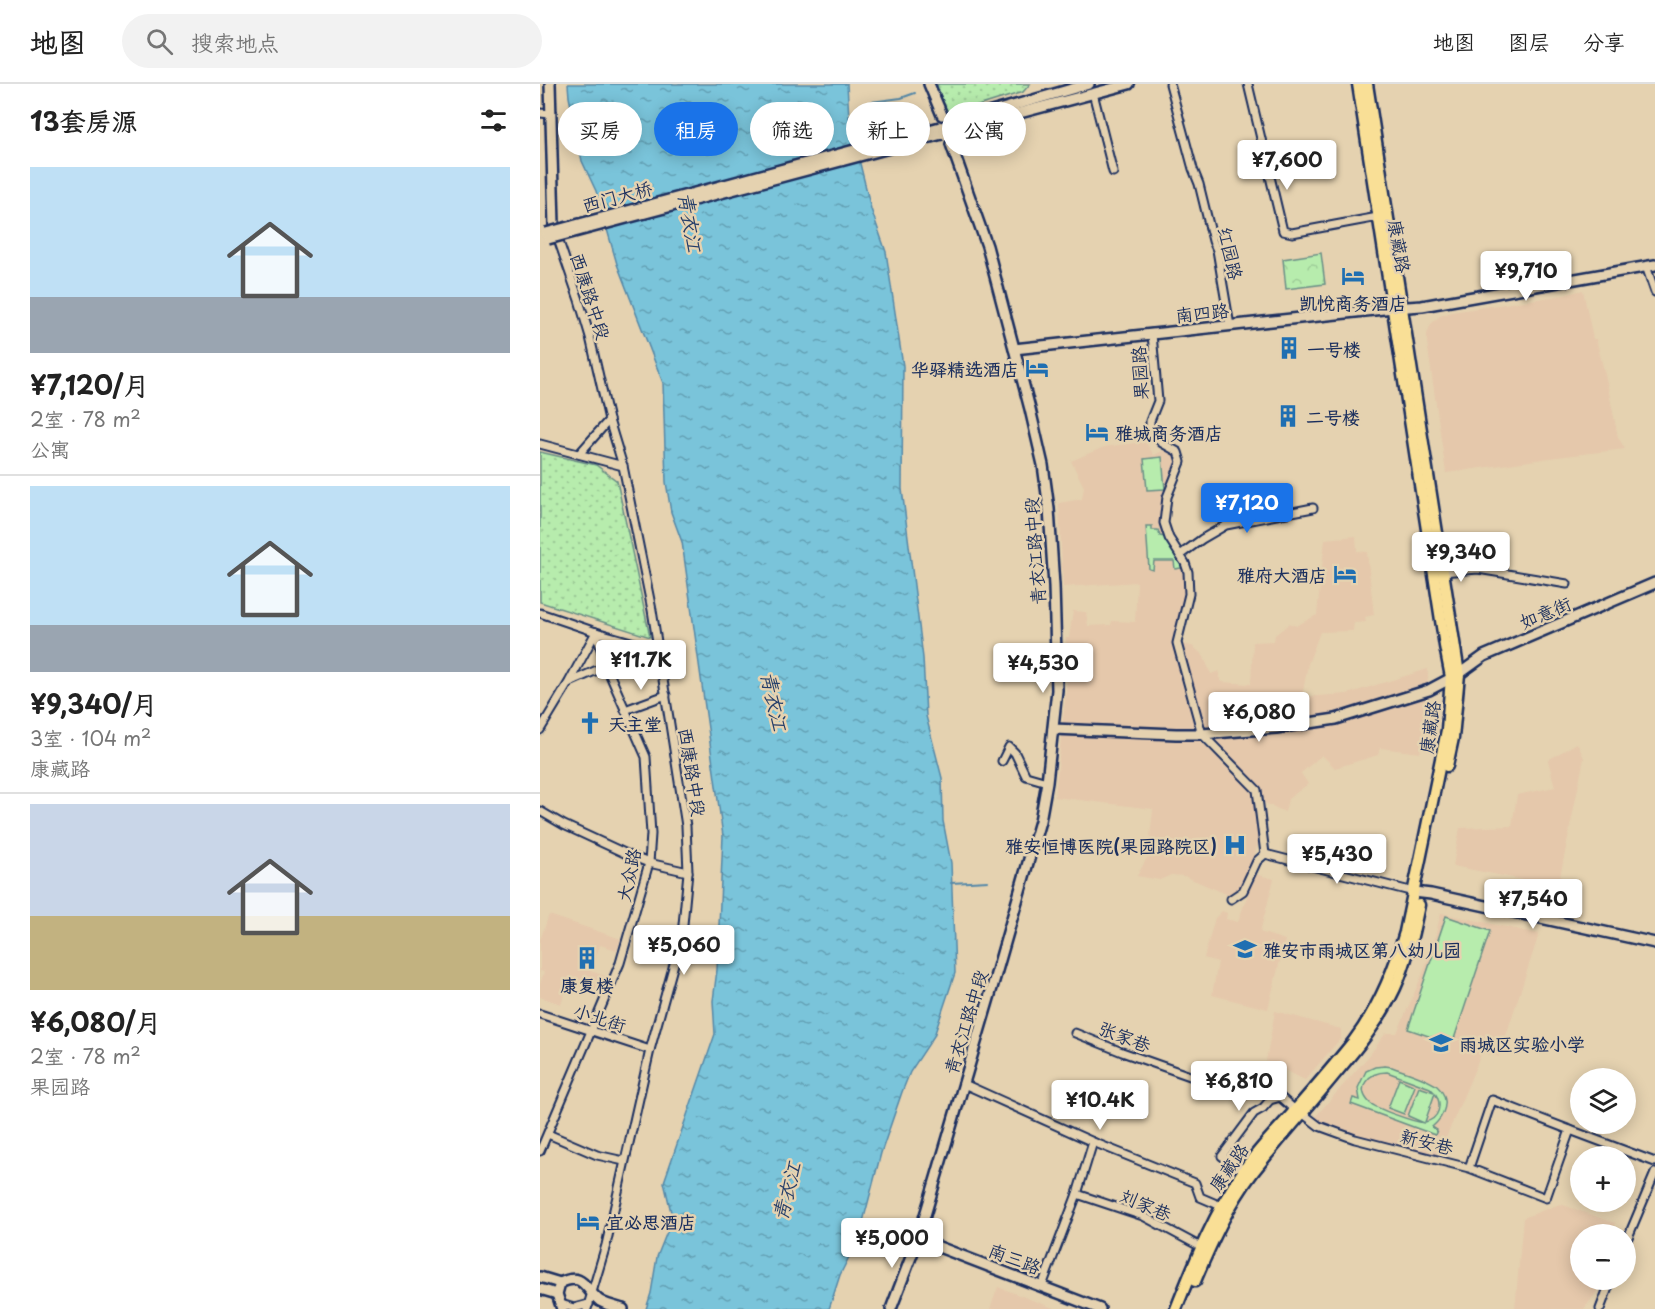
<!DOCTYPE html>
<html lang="zh">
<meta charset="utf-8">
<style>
:root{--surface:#fff;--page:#f2f2f2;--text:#222;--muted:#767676;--line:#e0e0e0;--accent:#1a73e8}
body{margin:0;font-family:"Playpen Sans","LXGW WenKai TC",sans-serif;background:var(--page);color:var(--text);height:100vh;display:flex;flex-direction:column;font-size:22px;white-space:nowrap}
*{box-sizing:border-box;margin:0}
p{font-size:20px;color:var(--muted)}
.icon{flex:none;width:33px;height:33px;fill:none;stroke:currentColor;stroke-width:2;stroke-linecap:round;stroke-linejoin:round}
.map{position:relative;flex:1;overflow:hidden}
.sheet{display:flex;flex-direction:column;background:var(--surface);width:540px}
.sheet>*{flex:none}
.top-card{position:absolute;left:18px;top:18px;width:570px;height:54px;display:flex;gap:12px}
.tools{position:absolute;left:1030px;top:984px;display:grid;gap:12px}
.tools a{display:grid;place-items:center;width:66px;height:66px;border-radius:50%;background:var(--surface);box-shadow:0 3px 15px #0003;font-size:30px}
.price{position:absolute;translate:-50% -51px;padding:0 14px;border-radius:6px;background:#fff;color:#222;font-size:20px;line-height:39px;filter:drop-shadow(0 2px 3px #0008)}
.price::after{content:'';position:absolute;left:50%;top:36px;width:18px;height:14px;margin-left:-9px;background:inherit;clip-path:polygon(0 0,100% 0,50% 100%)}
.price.active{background:var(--accent);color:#fff}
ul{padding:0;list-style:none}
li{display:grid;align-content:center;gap:12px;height:318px;padding:0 30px}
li+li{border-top:2px solid var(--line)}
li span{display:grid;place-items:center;height:186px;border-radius:0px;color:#555}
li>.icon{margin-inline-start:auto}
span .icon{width:108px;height:108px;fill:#fffc;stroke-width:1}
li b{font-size:26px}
h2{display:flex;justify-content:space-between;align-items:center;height:72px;padding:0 30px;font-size:26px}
.chip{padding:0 21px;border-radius:27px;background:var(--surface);box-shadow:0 3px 15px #0003;font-size:21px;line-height:54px}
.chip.active{background:var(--accent);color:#fff}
header{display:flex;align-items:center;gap:36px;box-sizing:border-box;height:84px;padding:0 30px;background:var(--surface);border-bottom:2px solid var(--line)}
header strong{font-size:28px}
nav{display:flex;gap:33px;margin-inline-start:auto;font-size:21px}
.search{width:420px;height:54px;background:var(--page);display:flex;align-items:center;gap:15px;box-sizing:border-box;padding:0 21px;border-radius:33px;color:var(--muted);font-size:22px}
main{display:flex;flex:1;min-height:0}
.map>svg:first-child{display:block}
</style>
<header>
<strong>地图</strong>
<div class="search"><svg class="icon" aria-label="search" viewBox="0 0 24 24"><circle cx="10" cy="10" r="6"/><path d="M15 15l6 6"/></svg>搜索地点</div>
<nav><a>地图</a><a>图层</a><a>分享</a></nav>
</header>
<main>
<section class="sheet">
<h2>13套房源<svg class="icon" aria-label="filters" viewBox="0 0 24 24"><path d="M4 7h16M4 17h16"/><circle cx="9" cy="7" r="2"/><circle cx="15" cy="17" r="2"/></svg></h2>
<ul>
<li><span style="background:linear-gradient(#bfe0f5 70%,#9aa5b1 0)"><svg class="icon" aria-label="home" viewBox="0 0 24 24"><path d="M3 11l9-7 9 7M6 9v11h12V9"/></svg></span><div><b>¥7,120/月</b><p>2室 · 78 m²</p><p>公寓</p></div></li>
<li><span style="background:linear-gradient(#bfe0f5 75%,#9aa5b1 0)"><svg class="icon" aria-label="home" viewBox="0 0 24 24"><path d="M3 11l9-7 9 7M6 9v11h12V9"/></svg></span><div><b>¥9,340/月</b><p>3室 · 104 m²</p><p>康藏路</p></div></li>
<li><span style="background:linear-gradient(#c9d6e8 60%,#c2b280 0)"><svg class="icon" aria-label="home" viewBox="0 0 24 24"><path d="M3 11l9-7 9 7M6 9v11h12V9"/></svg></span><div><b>¥6,080/月</b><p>2室 · 78 m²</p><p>果园路</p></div></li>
</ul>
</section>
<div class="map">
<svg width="1115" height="1225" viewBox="0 0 1115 1225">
<defs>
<pattern id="forest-crowns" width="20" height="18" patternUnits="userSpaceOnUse" patternTransform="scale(1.5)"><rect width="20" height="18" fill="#b7ecad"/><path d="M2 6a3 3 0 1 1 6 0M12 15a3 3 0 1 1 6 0" fill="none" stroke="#9dcb97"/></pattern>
<pattern id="park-dots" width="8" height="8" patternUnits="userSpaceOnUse" patternTransform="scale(1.5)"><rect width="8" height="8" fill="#b7ecad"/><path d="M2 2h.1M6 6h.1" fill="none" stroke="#9dcb97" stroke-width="1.8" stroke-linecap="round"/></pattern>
<pattern id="water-ripples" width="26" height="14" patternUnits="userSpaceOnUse" patternTransform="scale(1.5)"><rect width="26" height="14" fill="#7ac4da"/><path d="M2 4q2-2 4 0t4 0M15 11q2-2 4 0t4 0" fill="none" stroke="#63a0b4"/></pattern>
</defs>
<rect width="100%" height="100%" fill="#e5d2b0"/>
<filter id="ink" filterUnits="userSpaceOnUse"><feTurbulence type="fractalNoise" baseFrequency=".0167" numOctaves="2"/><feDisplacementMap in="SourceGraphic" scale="12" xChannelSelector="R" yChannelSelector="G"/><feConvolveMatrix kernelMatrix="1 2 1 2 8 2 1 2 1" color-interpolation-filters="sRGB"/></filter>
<g filter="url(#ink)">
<!-- built -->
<g fill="#e5c8ab">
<polygon points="1043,206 1053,255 1056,255 1068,303 1078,353 1085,365 1017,373 906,389 887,258 887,250 891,240 900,232 912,228 1024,211"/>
<polygon points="604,356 614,371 626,365 634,369 639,377 636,387 625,409 621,441 643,480 644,488 646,510 633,556 637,559 652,562 663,571 671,590 679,587 681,598 711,600 713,558 734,557 735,551 750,539 756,542 777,531 785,455 816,452 817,467 827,468 834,531 825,533 826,538 814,539 813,547 780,548 768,580 762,613 807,610 888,585 887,639 880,669 840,664 838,671 795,684 782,671 761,689 768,700 748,715 745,728 716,715 719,757 712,779 700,804 691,812 644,792 631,791 620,796 597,792 608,772 613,725 515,713 527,597 526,554 529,554 533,527 546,528 548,542 571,541 572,537 595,538 597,498 523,503 519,419 542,415 544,403 531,377 564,363 596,359"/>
<polygon points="1037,659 1044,674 1018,803 913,782 920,744 972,742 977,711 1015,703 1008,676"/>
<polygon points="715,790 734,795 720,848 745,856 728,925 672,911 678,878 664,874 675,834 682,827 687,829 686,835 698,838"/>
<polygon points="901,829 999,850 959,973 942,968 898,1073 807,1050 792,1045 778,1037 776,1032 828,973 846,949 857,949 883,889 895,853"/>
<polygon points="9,831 81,855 77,866 60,861 51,887 67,893 61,909 29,898 21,920 0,913 0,900 4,888 0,887 0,856"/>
<polygon points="735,927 801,945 801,954 765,996 726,977"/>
<polygon points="1020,1120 1075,1139 1073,1150 1041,1150 1041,1196 1060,1196 1056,1209 1044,1225 975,1225 983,1134"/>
<polygon points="458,1203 516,1225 450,1225"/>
</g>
<!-- grass -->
<g fill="#b7ecad" stroke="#698e86" stroke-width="1.5" fill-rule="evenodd">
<polygon points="622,373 625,405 607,406 604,375"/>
<polygon points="606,442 612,442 612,446 618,446 620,452 625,453 643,480 641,484 635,485 634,477 614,477 613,486 609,485"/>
<polygon points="906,832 950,847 914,955 909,959 868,945"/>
<path d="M 845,982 L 852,983 C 865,988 887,994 897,1002 C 912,1015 904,1033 892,1043 L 897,1046 L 895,1051 L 811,1020 L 813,1014 L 820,1016 L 818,1004 L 826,987 L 835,983 ZM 847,988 L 890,1004 L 894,1008 L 879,1003 L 868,1032 L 884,1039 C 874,1038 837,1025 830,1019 C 815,1004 828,988 847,988 ZM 895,1009 C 903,1021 899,1035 885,1038 Z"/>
<polygon points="859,995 875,1002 864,1030 848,1024"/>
</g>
<!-- forest -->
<polygon fill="url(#forest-crowns)" stroke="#698e86" stroke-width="1.5" points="781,169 785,200 746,205 743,175"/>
<!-- park -->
<g fill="url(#park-dots)" stroke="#698e86" stroke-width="1.5">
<polygon points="398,0 490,0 483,8 412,30 412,28 406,30 397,3"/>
<polygon points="0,368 56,381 77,397 110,553 0,518"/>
</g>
<!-- water -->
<polygon fill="url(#water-ripples)" stroke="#5488a8" stroke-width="1.5" points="28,0 307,0 309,34 331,125 346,168 363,282 362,405 383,574 386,632 402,694 403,737 411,779 415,889 394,952 370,988 362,1008 341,1069 319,1153 300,1191 289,1225 106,1225 111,1209 117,1173 129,1143 131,1128 124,1098 175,950 173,917 177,886 183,752 142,458 131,428 126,398 123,299 77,180 56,107 42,77 29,13"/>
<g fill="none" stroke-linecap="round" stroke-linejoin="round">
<!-- stream -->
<g stroke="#5488a8" stroke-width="2">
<polyline points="309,34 331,18 361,14 375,9"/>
<polyline points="411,799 448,797"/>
</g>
<!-- secondary-tunnel -->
<polyline stroke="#bdb1a0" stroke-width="9" stroke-dasharray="9 4.5" stroke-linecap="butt" points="402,31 411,60"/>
<!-- street casing -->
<g stroke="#1b2f5e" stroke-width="11">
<g id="street">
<polyline points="630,0 653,85 659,100 673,157 677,166 690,242"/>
<polyline points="708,0 743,147 752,149 838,133"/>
<polyline points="553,9 573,88"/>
<polyline points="0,29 11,30"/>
<polyline points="16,149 39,216 50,253 69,336 83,382 112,526 146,742 148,788 142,851 110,966 66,1161 47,1225"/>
<polyline points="1106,182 1115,208"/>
<polyline points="612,250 618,317 610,337 610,343 613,349 622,359 638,368 641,378 627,413 624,439 629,454 645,479 648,488 649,510 637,559 662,650 717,706 725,770"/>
<polyline points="0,360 83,382"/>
<polyline points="39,370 69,336"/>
<polyline points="640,471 662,455 686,441 773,424"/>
<polyline points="902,488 938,485 1027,500"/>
<polyline points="0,529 56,548 119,566"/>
<polyline points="30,598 66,582"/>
<polyline points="85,626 126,611"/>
<polyline points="0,646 29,598 56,548"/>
<polyline points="462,677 469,663 475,669 486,692 507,698"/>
<polyline points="0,727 24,741 91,772 109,779 148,788"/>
<polyline points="725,770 874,808"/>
<polyline points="691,815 703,807 717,777 725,770"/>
<polyline points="0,930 110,966"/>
<polyline points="535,949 582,968 650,992 736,1003 740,1013 755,1026"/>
<polyline points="424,1000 553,1058 655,1099 660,1113 681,1122"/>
<polyline points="762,1029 779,1042 815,1055 929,1084 1006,1114 1030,1046 952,1016 929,1084"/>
<polyline points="1030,1046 1115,1078"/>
<polyline points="8,1050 57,1071 84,1077"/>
<polyline points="0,1067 80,879 109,779 111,750 106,673 66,582 56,548"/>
<polyline points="704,1086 682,1072 714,1029 723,1024 730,1016 740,1013"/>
<polyline points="537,1110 603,1132 661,1163"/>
<polyline points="1086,1158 1115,1089"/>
<polyline points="502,1202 537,1110 553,1058"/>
<polyline points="21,1220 34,1224 49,1220"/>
<polyline points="1060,1225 1071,1196"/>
</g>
</g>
<!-- secondary casing -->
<g stroke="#1b2f5e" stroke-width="14">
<g id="secondary">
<polyline points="10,0 14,141"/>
<polyline points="389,0 402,31"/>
<polyline points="413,39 549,0"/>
<polyline points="415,46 589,0"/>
<polyline points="474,265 853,224 882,222 1115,181"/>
<polyline points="513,645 636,650 662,650 736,644 796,635 889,606 919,590 944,572 1115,499"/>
<polyline points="874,808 891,810 1115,859"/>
<polyline points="378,1155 560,1225"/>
<polyline points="0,1193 20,1199"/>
<polyline points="0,1205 17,1210"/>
<path d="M 22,1225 L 17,1210 L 20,1199 C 44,1187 45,1206 60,1217 C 67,1221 76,1223 83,1225"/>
<polyline points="351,1225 378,1155 452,904 500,737 507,698 517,606 514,502 509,425 503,381 490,325 447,162 411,60"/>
</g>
</g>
<!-- primary casing -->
<g stroke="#1b2f5e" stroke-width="15">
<g id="primary">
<polyline points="827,0 919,590 913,654 907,682"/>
<path d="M 655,1197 C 671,1159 688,1121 713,1088 C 739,1055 768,1023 795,990 C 818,963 840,936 855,904 C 867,878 873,849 879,821"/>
<path d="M 636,1225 C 655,1177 674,1129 704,1086 C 718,1066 735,1049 751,1031 C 772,1007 793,983 813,958 C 838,925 854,887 865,848 L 907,646 L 911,593 L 905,562 L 818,0"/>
</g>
</g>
<!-- street -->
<use href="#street" stroke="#e5d2b0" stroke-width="7"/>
<!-- secondary -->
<use href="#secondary" stroke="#e5d2b0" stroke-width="9"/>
<!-- primary -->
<use href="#primary" stroke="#f9df96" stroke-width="10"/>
<!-- secondary-bridge casing -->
<g stroke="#1b2f5e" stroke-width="14" stroke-linecap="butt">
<g id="secondary-bridge">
<polyline points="6,149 400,43"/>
<polyline points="8,155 402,50"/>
</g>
</g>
<!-- secondary-bridge -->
<use href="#secondary-bridge" stroke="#e5d2b0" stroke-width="9"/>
</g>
</g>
<!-- icons -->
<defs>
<g id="hotel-bare" transform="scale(1.8)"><path d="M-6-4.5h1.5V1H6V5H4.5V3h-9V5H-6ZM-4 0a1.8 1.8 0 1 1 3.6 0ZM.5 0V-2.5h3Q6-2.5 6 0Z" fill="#1f6fb2" stroke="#e5d2b0" stroke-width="2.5" paint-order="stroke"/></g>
<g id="building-bare" transform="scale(1.8)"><path d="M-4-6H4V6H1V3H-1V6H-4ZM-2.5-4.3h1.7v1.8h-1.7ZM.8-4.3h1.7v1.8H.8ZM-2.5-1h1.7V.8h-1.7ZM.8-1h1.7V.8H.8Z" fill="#1f6fb2" stroke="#e5d2b0" stroke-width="2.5" paint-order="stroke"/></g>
<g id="church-bare" transform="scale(1.8)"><path d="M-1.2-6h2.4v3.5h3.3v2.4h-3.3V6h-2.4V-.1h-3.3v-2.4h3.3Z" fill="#1f6fb2" stroke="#e5d2b0" stroke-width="2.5" paint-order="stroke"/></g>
<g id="hospital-bare" transform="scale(1.8)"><path d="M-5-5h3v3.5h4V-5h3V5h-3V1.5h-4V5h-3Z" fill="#1f6fb2" stroke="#e5d2b0" stroke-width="2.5" paint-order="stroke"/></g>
<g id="school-bare" transform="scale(1.8)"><path d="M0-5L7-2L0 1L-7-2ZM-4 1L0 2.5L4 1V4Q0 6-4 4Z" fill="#1f6fb2" stroke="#e5d2b0" stroke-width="2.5" paint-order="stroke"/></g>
</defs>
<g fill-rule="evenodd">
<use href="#hotel-bare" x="813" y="192"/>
<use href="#building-bare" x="749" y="264"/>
<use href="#hotel-bare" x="497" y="284"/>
<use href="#building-bare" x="748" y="332"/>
<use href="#hotel-bare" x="557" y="348"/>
<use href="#hotel-bare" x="805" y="490"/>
<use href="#church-bare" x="50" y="639"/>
<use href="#hospital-bare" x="695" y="761"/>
<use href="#school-bare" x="705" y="865"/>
<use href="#building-bare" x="47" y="874"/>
<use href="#school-bare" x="901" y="959"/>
<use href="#hotel-bare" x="48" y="1137"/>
</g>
<g text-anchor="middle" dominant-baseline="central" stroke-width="5" stroke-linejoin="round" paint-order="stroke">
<!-- street labels -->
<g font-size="18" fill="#1b2f5e" stroke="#e5d2b0">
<text transform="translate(77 112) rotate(-15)">西门大桥</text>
<text transform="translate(860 162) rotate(80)">康藏路</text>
<text transform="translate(691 169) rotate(77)">红园路</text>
<text transform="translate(51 212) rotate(72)">西康路中段</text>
<text transform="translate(662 228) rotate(-6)">南四路</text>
<text transform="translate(599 289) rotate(-93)">果园路</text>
<text transform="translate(494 467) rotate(-94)">青衣江路中段</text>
<text transform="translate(1005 528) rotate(-23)">如意街</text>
<text transform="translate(889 643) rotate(-82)">康藏路</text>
<text transform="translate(153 688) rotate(81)">西康路中段</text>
<text transform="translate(88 791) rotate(-78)">大众路</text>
<text transform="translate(60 933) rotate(18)">小北街</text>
<text transform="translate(425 938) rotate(-73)">青衣江路中段</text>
<text transform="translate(585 952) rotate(21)">张家巷</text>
<text transform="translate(887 1057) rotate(14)">新安巷</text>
<text transform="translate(688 1083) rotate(-55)">康藏路</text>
<text transform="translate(606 1120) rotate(23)">刘家巷</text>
<text transform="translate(475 1174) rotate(21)">南三路</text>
</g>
<!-- poi labels -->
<g font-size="18" font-weight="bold" fill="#1b2f5e" stroke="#e5d2b0" text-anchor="start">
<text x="813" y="218" text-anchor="middle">凯悦商务酒店</text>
<text x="767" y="264">一号楼</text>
<text x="479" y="284" text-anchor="end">华驿精选酒店</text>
<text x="766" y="332">二号楼</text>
<text x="575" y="348">雅城商务酒店</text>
<text x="787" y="490" text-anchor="end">雅府大酒店</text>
<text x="68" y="639">天主堂</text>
<text x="677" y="761" text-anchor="end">雅安恒博医院(果园路院区)</text>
<text x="723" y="865">雅安市雨城区第八幼儿园</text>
<text x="47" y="900" text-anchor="middle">康复楼</text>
<text x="919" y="959">雨城区实验小学</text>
<text x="66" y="1137">宜必思酒店</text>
</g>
<!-- water labels -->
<g font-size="20" font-style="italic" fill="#243e6a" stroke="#e5d2b0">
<text transform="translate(151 138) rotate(81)">青衣江</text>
<text transform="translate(235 617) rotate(78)">青衣江</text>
<text transform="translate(246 1107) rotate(-75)">青衣江</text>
</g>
</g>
</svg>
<div class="tools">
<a><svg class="icon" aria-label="layers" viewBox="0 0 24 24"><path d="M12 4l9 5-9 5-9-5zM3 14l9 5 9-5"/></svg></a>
<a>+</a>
<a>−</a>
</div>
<b class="price" style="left:747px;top:107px">¥7,600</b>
<b class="price" style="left:986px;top:218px">¥9,710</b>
<b class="price active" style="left:707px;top:450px">¥7,120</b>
<b class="price" style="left:921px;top:499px">¥9,340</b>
<b class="price" style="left:101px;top:607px">¥11.7K</b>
<b class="price" style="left:503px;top:610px">¥4,530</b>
<b class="price" style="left:719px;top:659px">¥6,080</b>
<b class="price" style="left:797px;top:801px">¥5,430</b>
<b class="price" style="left:993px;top:846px">¥7,540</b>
<b class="price" style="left:144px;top:892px">¥5,060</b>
<b class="price" style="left:699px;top:1028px">¥6,810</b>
<b class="price" style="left:560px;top:1047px">¥10.4K</b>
<b class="price" style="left:352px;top:1185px">¥5,000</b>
<div class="top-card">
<a class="chip">买房</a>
<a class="chip active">租房</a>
<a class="chip">筛选</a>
<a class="chip">新上</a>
<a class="chip">公寓</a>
</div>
</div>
</main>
